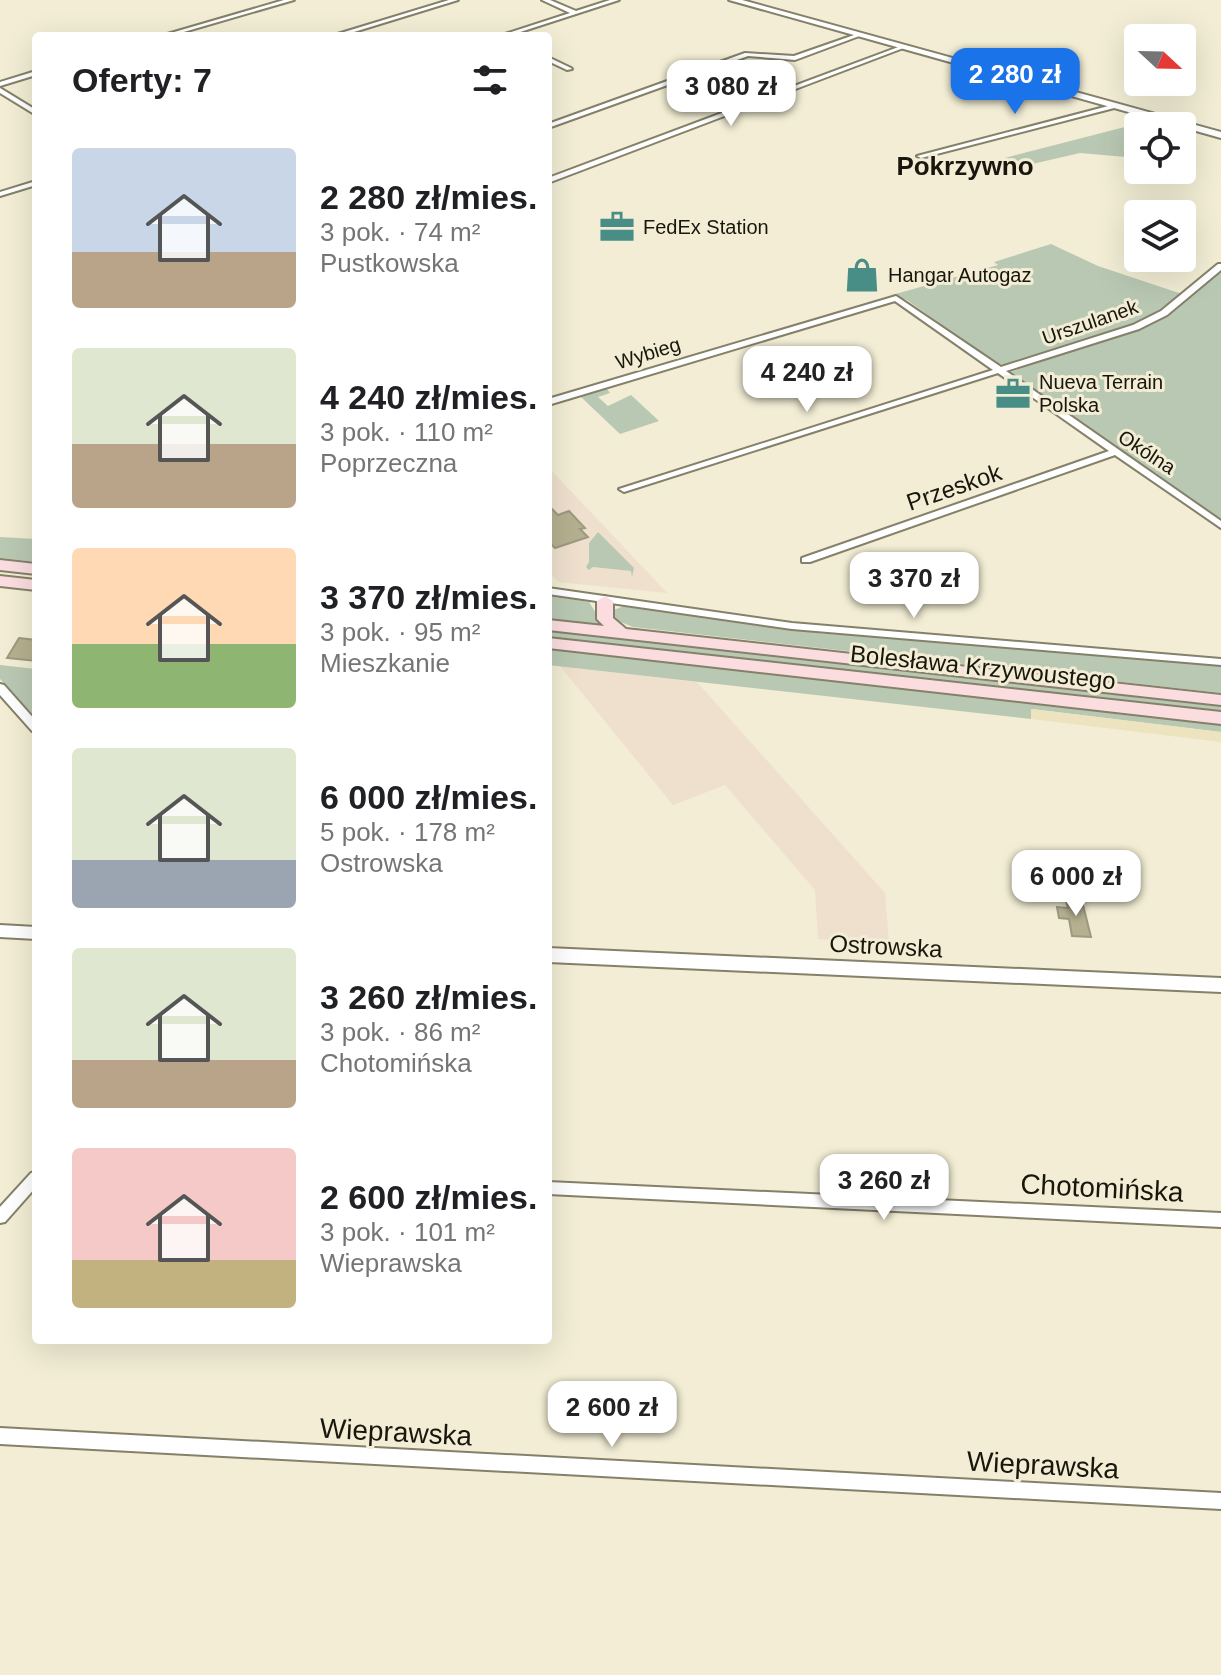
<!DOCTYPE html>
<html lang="pl">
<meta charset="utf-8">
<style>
:root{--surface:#fff;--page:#f6f6f6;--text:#202124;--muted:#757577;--accent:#1a73e8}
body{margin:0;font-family:Helvetica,sans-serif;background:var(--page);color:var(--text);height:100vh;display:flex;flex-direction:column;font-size:30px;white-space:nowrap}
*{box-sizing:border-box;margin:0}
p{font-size:26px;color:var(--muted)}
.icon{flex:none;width:44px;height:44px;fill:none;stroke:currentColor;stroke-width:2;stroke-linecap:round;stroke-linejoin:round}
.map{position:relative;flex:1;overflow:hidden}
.panel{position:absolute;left:32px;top:32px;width:520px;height:1312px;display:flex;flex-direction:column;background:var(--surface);border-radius:8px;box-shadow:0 8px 32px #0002}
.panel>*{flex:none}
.needle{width:52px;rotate:112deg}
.tools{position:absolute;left:1124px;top:24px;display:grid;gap:16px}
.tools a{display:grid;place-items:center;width:72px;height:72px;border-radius:8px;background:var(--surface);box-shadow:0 8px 32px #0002;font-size:40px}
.price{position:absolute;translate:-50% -68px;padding:0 18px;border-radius:16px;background:#fff;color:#222;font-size:26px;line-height:52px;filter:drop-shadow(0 2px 4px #0008)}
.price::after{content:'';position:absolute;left:50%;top:48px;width:24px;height:18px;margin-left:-12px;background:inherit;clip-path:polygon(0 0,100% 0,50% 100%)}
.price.selected{background:var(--accent);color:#fff}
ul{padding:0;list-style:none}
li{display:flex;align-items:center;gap:24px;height:200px;padding:0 40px}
li span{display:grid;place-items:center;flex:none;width:224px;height:160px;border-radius:8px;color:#555}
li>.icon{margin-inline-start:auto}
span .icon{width:96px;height:96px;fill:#fffc;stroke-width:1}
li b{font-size:34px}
h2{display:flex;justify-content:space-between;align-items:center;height:96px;padding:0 40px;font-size:34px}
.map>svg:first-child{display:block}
</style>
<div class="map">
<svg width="1221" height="1675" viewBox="0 0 1221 1675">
<rect width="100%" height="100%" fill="#f2edd4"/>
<!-- commercial -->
<g fill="#eee0cd">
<polygon points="548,467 667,593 558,582 548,570"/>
<polygon points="560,666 697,682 885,893 889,943 818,939 815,890 725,785 673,805"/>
</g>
<!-- green -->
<g fill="#b9c8b3">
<polygon points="1148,121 1166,126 1138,126 1138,158 1080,153 1015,168 997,160"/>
<polygon points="1051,244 1098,266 1182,294 1141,323 1004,365 995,363 907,300 892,295 998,265 994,262"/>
<polygon points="1221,270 1221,522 1012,377 1011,372 1151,324"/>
<polygon points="607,389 610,393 598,397 608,406 631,395 659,421 620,434 581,397"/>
<polygon points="598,532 634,568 632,577 631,571 593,567 589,570 586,567 589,562 589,543"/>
<polygon points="0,537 36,539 36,562 0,558"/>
<polygon points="548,595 589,602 604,626 548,619"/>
<polygon points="624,606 817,633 1052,649 1221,666 1221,693 633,627 611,618 611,611"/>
<polygon points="548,630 1221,705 1221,713 548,638"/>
<polygon points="548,649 1221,725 1221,732 1032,709 1031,719 548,665"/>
<polygon points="0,665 36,669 36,718 0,679"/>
</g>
<!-- sand -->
<polygon fill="#ede3be" points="1031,709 1221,732 1221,742 1031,719"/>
<!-- building -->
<g fill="#b5b08f" stroke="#9d9982" stroke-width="2">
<polygon points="548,505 558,515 569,511 585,528 580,529 588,537 555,548 548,541"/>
<polygon points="19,638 36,640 36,661 7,658"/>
<polygon points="1066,900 1082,901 1091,937 1072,936 1069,919 1059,918 1057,907 1068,908"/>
</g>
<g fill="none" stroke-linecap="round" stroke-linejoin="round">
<!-- minor casing -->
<g stroke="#848069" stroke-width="4">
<g id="minor">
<polygon points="284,0 294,0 170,36 164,35"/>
<polygon points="449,0 458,0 341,36 331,36"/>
<polygon points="542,0 550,0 576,11 610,0 619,0 508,36 499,36 570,13"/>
<polygon points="857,34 862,35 795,60 748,56 548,128 548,124 745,53 794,56"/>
<polygon points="901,46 906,47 548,183 548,178"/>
<polygon points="548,57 571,68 572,69 567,70 548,61"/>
<polygon points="36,71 36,75 0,86 0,82"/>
<polygon points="0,88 36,110 36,115 0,93"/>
<polygon points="1116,104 1118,105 1118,107 921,158 917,156"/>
<polygon points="36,181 36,185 0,196 0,192"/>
<polygon points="1218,264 1221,264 1221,270 1167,315 1139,329 1006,371 1221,521 1221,528 1115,455 810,562 802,562 802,558 1109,451 998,373 627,491 624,492 619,489 993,370 895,301 548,405 548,399 896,296 1001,367 1133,325 1161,311"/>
<polygon points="548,588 792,623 1221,659 1221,665 792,629 548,594"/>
<polygon points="0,684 4,685 36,721 36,732 32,731 0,695"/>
<polygon points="36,1171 36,1187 5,1222 0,1223 0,1207 31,1173"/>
<polygon points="548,1182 1221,1213 1221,1227 548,1194"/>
<polygon points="0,1428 1221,1493 1221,1509 0,1444"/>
</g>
</g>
<!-- tertiary casing -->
<g stroke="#848069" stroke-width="4">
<g id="tertiary">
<polygon points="729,0 742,0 1221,132 1221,138"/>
<polygon points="0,925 36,927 36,939 0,937"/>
<polygon points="548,948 1221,978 1221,992 548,962"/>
</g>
</g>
<!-- secondary casing -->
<g stroke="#848069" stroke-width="4">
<g id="secondary">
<polygon points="0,560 36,564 36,574 0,570"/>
<polygon points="0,576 36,580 36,590 0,586"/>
<polygon points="605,596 613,601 613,618 626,629 1221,695 1221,705 548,630 548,620 604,626 597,619 597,601"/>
<polygon points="548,638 1221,712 1221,724 548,648"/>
</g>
</g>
<!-- minor -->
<use href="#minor" fill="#fff" fill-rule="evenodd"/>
<!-- tertiary -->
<use href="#tertiary" fill="#fff" fill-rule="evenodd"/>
<!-- secondary -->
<use href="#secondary" fill="#fbdde0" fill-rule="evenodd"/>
</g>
<!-- icons -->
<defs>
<g id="office-bare" transform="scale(2.76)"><path d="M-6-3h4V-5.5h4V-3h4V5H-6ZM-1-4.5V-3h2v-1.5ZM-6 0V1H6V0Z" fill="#488e86" stroke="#f2edd4" stroke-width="2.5" paint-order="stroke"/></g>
<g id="shop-bare" transform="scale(2.76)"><path d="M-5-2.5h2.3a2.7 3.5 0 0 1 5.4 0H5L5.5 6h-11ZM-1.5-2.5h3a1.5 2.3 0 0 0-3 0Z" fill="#488e86" stroke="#f2edd4" stroke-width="2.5" paint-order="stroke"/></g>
</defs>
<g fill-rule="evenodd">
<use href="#office-bare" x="617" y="227"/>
<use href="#shop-bare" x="862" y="275"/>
<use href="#office-bare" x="1013" y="394"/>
</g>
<g text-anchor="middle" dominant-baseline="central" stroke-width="6" stroke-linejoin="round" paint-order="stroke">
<!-- far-poi labels -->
<g font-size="20" fill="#18160d" stroke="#f2edd4" text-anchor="start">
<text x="643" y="227">FedEx Station</text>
<text x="888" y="275">Hangar Autogaz</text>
<text x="1039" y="382">Nueva Terrain<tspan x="1039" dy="23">Polska</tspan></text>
</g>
<!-- far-street labels -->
<g font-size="20" fill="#18160d" stroke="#f2edd4">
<text transform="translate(1090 322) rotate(-19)">Urszulanek</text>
<text transform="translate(648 353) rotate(-17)">Wybieg</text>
<text transform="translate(1147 452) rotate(33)">Okólna</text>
</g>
<!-- street labels -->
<g font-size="24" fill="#18160d" stroke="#f2edd4">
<text transform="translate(954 487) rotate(-19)">Przeskok</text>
<text transform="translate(983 667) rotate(6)">Bolesława Krzywoustego</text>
<text transform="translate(886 946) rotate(3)">Ostrowska</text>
</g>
<!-- far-district labels -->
<g font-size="26" font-weight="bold" fill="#18160d" stroke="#f2edd4">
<text x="965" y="166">Pokrzywno</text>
</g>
<!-- near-street labels -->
<g font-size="28" fill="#18160d" stroke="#f2edd4">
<text transform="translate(1102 1188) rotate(3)">Chotomińska</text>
<text transform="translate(396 1432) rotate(3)">Wieprawska</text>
<text transform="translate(1043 1465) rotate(3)">Wieprawska</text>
</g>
</g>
</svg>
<div class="tools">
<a><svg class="needle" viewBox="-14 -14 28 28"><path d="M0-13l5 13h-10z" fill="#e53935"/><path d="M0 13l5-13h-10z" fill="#757577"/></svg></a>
<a><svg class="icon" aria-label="locate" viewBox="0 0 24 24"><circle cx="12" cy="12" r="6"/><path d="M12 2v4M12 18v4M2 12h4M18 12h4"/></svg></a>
<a><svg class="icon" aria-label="layers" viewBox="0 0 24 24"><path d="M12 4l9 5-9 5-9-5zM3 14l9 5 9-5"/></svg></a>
</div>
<b class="price selected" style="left:1015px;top:116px">2 280 zł</b>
<b class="price" style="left:731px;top:128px">3 080 zł</b>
<b class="price" style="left:807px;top:414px">4 240 zł</b>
<b class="price" style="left:914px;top:620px">3 370 zł</b>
<b class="price" style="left:1076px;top:918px">6 000 zł</b>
<b class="price" style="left:884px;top:1222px">3 260 zł</b>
<b class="price" style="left:612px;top:1449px">2 600 zł</b>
<section class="panel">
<h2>Oferty: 7<svg class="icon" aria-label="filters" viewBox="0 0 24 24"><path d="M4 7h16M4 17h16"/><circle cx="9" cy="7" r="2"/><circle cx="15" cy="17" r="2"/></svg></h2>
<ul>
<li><span style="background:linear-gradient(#c9d6e8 65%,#b9a48a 0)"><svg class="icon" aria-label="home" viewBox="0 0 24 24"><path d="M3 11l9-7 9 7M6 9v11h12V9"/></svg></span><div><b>2 280 zł/mies.</b><p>3 pok. · 74 m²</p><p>Pustkowska</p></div></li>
<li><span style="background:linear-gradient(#dfe7d0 60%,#b9a48a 0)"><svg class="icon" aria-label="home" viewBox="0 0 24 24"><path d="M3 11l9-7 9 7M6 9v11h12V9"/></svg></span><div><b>4 240 zł/mies.</b><p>3 pok. · 110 m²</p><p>Poprzeczna</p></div></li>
<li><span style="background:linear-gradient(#ffd9b3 60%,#8fb573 0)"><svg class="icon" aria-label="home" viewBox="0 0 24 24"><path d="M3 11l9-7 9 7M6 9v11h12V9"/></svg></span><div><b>3 370 zł/mies.</b><p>3 pok. · 95 m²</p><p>Mieszkanie</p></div></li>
<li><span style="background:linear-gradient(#dfe7d0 70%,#9aa5b1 0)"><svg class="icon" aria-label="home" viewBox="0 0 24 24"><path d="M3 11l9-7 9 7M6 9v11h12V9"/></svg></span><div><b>6 000 zł/mies.</b><p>5 pok. · 178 m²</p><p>Ostrowska</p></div></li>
<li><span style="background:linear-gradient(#dfe7d0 70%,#b9a48a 0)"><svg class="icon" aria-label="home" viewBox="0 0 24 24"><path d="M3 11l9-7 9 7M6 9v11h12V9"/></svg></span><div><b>3 260 zł/mies.</b><p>3 pok. · 86 m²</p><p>Chotomińska</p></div></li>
<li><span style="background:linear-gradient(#f6c9c9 70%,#c2b280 0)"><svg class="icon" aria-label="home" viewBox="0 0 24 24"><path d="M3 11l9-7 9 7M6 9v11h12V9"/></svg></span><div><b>2 600 zł/mies.</b><p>3 pok. · 101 m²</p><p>Wieprawska</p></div></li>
</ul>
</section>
</div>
